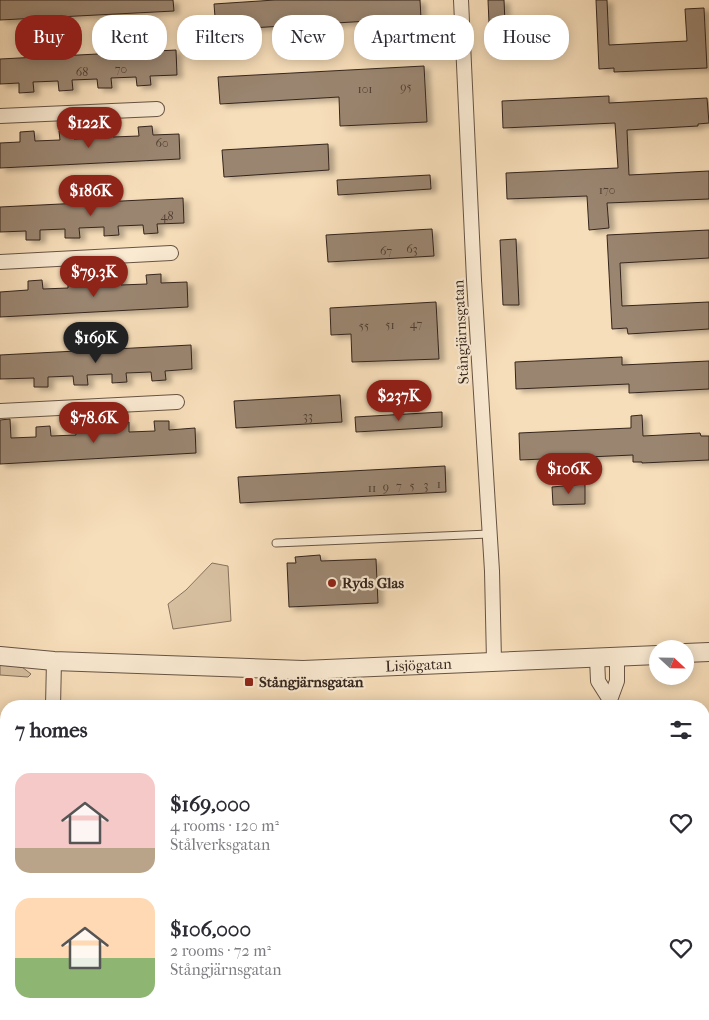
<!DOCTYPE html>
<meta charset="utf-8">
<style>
:root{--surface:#fff;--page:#f7f7f7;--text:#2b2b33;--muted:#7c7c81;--accent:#8f2418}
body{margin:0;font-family:"IM FELL French Canon",serif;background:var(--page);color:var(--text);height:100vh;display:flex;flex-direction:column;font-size:19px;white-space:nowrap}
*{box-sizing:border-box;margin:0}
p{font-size:16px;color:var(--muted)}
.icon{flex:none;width:28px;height:28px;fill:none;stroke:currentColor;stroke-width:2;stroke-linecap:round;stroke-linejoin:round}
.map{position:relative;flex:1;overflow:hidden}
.sheet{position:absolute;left:0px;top:700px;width:710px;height:320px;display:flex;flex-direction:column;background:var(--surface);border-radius:20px 20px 0 0;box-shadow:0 2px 12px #0003}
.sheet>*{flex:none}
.hud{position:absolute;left:15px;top:15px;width:680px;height:45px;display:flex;gap:10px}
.needle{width:32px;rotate:112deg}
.tools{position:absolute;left:649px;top:640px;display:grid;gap:10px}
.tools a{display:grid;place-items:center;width:45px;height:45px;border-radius:50%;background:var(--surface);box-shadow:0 2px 12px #0003;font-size:25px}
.price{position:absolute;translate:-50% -42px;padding:0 11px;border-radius:18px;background:var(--accent);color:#fff;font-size:16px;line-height:32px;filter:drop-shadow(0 1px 2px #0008)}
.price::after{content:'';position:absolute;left:50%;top:30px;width:15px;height:11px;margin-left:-8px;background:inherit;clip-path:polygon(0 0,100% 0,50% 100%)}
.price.current{background:#222;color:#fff}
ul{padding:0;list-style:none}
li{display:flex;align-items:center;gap:15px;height:125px;padding:0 15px}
li span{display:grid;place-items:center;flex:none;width:140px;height:100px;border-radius:15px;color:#555}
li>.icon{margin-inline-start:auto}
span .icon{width:60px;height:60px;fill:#fffc;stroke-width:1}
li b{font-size:21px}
h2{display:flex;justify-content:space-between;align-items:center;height:60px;padding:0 15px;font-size:21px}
.tag{padding:0 18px;border-radius:20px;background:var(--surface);box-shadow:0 2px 12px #0003;font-size:18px;line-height:45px}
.tag.current{background:var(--accent);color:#fff}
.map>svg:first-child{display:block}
</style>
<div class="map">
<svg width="709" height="1020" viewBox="0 0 709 1020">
<defs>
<filter id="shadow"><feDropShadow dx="5.5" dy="3" stdDeviation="2.5" flood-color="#0004"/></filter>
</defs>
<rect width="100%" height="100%" fill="#f7deba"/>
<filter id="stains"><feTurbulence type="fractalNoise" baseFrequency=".004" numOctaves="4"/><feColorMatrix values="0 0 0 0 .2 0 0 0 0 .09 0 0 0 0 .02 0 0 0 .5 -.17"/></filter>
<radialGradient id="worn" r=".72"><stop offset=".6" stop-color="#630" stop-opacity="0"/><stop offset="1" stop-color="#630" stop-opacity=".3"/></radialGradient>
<!-- green -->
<g fill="#d6bf9f" stroke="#86725e">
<polygon points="212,563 228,566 231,621 173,629 168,604 186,590"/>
<polygon points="0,665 22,667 31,674 28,677 0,675"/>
</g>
<!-- building -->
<g fill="#9a856f" stroke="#35251d" filter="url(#shadow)">
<polygon points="0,0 173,0 174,11 0,20"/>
<polygon points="275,0 420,0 421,18 216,30 214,4"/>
<polygon points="488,0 504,0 506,45 490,46"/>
<polygon points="596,0 607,0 609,45 687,41 685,9 704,8 707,68 614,72 614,68 599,69"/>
<polygon points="176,50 177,75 150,76 151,85 137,86 136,77 111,78 112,88 98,88 97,79 72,80 73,90 59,91 58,81 33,82 34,92 19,93 19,83 0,84 0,59"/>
<polygon points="424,66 427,122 340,126 339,97 220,104 218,77"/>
<polygon points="609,96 609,103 707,98 709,123 698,124 698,126 627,130 629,175 709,171 709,199 607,203 609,228 589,230 587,196 507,199 506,173 618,168 615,123 503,128 502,101"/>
<polygon points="152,126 153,135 179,134 180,159 0,168 0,143 20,142 20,132 34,131 35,141 60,140 59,131 73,130 74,139 100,138 99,128 113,127 113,137 139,136 138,127"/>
<polygon points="328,144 329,170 224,177 222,150"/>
<polygon points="430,175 431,189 338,195 337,180"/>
<polygon points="183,198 184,223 157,224 158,233 144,234 143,225 118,226 119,235 104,236 104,227 79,228 80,238 65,238 65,229 40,230 40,240 26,240 26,231 0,232 0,207"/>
<polygon points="432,229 434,256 328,262 326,235"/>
<polygon points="709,230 709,258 620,263 622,306 709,302 709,329 628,334 627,328 612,329 607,235"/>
<polygon points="516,239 519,305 503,305 500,240"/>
<polygon points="161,274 161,283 187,282 188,307 0,317 0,292 28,290 28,281 42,280 43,289 68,288 68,279 82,278 82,287 108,286 108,276 121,276 121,285 147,284 146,275"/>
<polygon points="436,302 439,359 352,362 351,334 331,335 330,308"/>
<polygon points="191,345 192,369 165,371 166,380 152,381 151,372 126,373 127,382 112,383 112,374 87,375 88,385 74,385 73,376 48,377 48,387 34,387 34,378 0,379 0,355"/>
<polygon points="622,357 622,365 709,361 709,389 629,393 629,384 516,389 515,362"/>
<polygon points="340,395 342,422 236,428 234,401"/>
<polygon points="442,412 442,427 356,432 355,417"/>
<polygon points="642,415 643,436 700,433 701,436 709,436 709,460 642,463 642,462 633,462 633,455 520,460 519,433 631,428 631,416"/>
<polygon points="10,419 11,438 36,437 36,427 50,426 51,436 76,435 75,425 90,425 90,434 116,433 115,423 129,422 129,432 155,431 154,421 169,421 169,430 195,428 196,453 0,464 0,420"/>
<polygon points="445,466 446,492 240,503 238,477"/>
<polygon points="585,484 585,504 553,505 552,487"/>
<polygon points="320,555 321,561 376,559 378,603 289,607 287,563 296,563 295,557"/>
</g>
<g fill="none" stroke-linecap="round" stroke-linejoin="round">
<!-- service casing -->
<g stroke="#665344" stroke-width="9">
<g id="service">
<polyline points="276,543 489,534"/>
<polyline points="0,884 6,883"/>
<polyline points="704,907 709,906"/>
<polyline points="275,1014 275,1020"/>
<polyline points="415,1014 416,1020"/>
</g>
</g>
<!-- minor casing -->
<g stroke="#665344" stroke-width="16">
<g id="minor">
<polyline points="461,0 474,280 492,571 494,661"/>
<polyline points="0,116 157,109"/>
<polyline points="0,262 171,253"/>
<polyline points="0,411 177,402"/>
<polyline points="597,658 598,681 610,700"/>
<polyline points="53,706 54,661"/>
<polyline points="610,706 610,700 617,681 617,657"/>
<polyline points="68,1014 69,1020"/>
<polyline points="628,1014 628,1020"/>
</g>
</g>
<!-- tertiary casing -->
<g stroke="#665344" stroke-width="20">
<g id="tertiary">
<polyline points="685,653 709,652"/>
<path id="s1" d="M 0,656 L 54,661 L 303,670 L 658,655"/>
</g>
</g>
<!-- service -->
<use href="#service" stroke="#faead2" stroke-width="7"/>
<!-- minor -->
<use href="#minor" stroke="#faead2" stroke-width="14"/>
<!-- tertiary -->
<use href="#tertiary" stroke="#faead2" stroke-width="18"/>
</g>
<!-- markers -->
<g fill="#8f2418" stroke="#faead2" stroke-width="2">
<circle cx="332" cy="583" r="5"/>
<rect x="244" y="677" width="10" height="10" rx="2.5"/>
</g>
<g text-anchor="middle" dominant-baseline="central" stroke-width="4.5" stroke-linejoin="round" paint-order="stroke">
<!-- number labels -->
<g font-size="12" fill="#4e3d32">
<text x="121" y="69">70</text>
<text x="82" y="72">68</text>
<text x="406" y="87">95</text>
<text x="365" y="89">101</text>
<text x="162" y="143">60</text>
<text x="607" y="190">170</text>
<text x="167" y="216">48</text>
<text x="412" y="249">63</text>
<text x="386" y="251">67</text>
<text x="416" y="324">47</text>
<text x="390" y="325">51</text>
<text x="364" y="326">55</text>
<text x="308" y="416">33</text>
<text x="439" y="484">1</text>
<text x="426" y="485">3</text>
<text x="399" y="486">7</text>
<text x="412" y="486">5</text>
<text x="386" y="487">9</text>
<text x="372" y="488">11</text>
</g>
<!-- street labels -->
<g font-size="15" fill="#35251d" stroke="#faead2">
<text transform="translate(461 332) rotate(-93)">Stångjärnsgatan</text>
<text stroke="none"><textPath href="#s1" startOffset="419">Lisjögatan</textPath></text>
</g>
<!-- poi labels -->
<g font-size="15" font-weight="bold" fill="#35251d" stroke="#faead2" text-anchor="start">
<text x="342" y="583">Ryds Glas</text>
<text x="259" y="682">Stångjärnsgatan</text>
</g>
</g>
<rect width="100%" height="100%" filter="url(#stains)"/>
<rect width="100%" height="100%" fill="url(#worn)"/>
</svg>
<div class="tools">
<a><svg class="needle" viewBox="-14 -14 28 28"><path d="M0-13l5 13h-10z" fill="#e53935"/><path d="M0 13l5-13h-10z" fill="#7c7c81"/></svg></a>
</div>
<b class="price" style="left:89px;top:149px">$122K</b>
<b class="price" style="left:91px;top:217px">$186K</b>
<b class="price" style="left:94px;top:298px">$79.3K</b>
<b class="price current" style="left:96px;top:364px">$169K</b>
<b class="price" style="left:399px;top:422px">$237K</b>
<b class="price" style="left:94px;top:444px">$78.6K</b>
<b class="price" style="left:569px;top:495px">$106K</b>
<div class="hud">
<a class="tag current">Buy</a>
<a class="tag">Rent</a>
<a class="tag">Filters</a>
<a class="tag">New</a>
<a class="tag">Apartment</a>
<a class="tag">House</a>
</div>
<section class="sheet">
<h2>7 homes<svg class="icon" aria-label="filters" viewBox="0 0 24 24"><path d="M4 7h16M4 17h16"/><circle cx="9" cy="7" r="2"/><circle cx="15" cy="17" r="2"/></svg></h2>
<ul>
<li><span style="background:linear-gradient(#f6c9c9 75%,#b9a48a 0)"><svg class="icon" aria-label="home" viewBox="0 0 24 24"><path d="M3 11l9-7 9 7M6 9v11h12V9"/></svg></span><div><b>$169,000</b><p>4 rooms · 120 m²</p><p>Stålverksgatan</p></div><svg class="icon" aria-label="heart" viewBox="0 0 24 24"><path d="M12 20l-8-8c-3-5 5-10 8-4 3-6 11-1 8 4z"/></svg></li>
<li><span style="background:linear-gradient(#ffd9b3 60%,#8fb573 0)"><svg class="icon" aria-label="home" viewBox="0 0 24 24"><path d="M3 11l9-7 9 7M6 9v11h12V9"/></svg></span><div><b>$106,000</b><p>2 rooms · 72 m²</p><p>Stångjärnsgatan</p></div><svg class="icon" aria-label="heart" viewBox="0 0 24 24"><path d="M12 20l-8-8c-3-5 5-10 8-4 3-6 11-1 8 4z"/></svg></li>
</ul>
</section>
</div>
